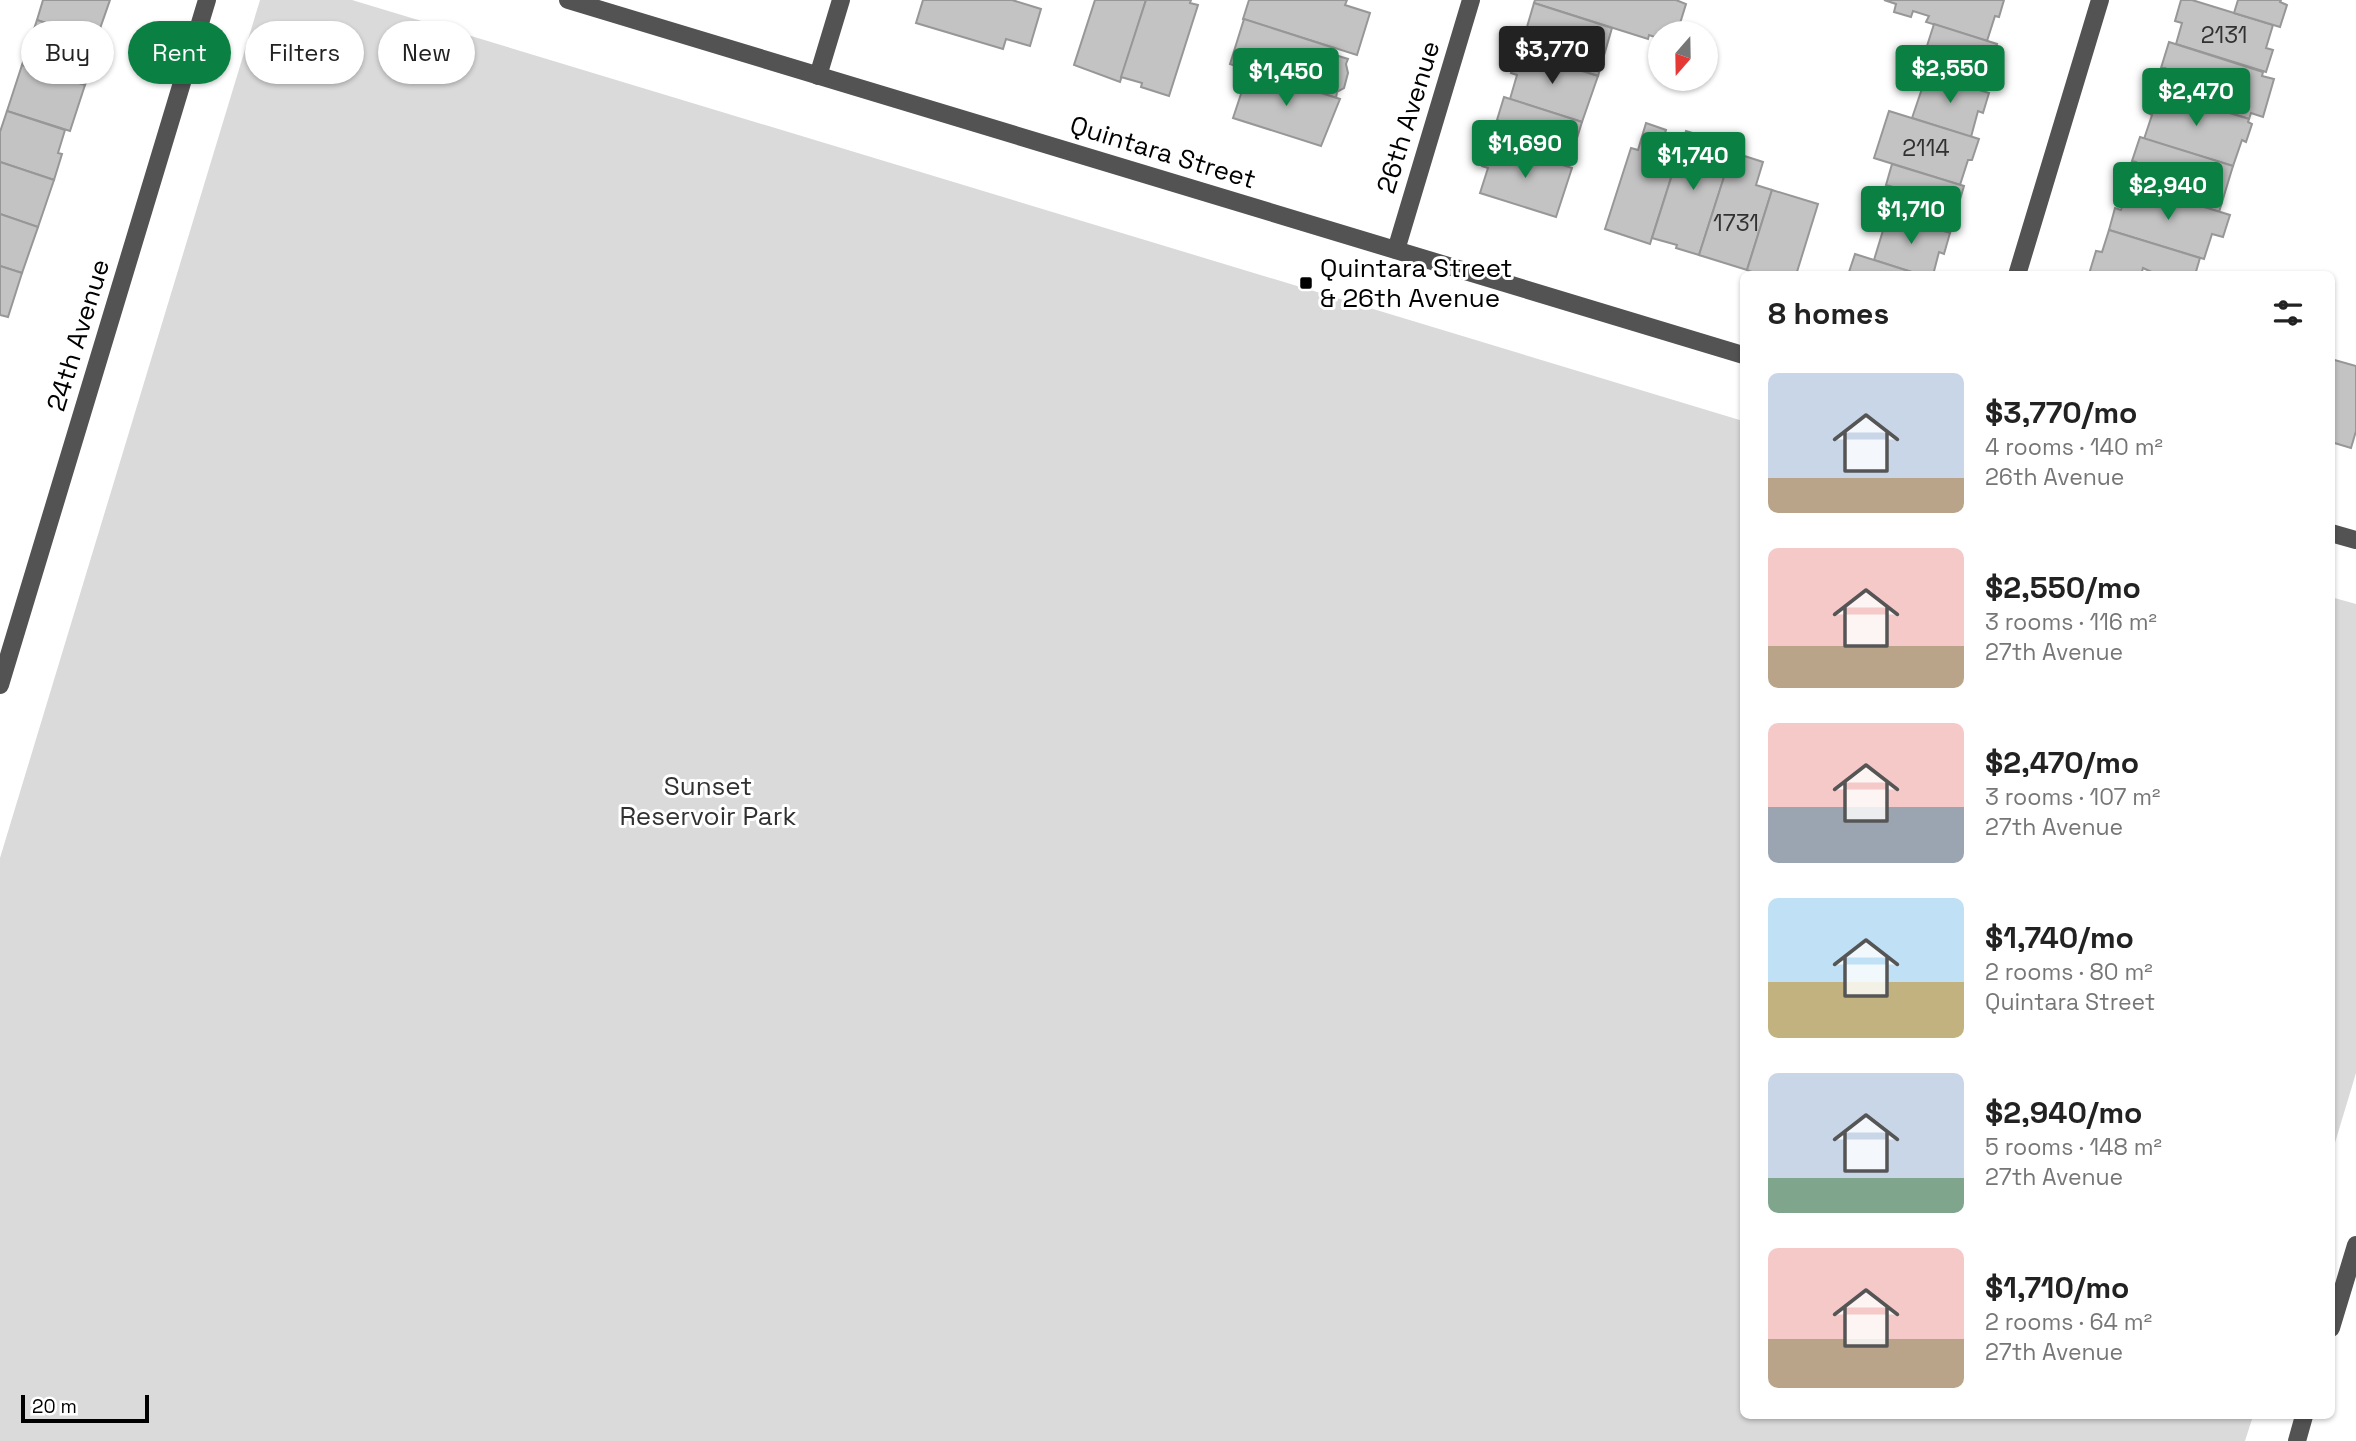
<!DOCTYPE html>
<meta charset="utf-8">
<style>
:root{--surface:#fff;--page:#f2f2f2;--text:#222;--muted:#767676;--accent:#0b8043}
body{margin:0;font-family:"Space Grotesk",sans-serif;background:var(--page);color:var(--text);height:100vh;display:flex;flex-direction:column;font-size:26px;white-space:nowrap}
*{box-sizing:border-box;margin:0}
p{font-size:23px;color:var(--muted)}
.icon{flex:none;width:38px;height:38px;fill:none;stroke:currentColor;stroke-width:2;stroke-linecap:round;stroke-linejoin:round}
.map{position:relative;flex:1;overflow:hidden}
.panel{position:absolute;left:1740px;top:271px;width:595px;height:1148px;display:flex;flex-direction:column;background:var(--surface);border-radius:10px;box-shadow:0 2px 5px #0004}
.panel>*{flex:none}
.hud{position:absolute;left:21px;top:21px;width:665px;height:63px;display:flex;gap:14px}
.needle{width:46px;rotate:200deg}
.controls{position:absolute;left:1648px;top:21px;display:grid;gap:14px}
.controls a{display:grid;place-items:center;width:70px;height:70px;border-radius:50%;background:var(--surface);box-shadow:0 2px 5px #0004;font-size:35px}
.scale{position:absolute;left:21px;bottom:18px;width:128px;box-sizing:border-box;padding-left:7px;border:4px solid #000;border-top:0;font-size:19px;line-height:24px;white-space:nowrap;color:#000;-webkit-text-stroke:5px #fff;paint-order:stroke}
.price{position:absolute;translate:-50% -60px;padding:0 16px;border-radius:7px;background:var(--accent);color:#fff;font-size:23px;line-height:46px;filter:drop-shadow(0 2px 4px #0008)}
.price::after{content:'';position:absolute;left:50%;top:42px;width:21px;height:16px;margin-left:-10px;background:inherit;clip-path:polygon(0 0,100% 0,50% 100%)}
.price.selected{background:#222;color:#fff}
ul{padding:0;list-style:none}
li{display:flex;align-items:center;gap:21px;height:175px;padding:0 28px}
li span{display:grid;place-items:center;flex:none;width:196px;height:140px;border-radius:10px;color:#555}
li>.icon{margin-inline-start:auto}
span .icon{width:84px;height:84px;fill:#fffc;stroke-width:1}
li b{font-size:30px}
h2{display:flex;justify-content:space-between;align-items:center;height:84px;padding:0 28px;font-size:30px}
.pill{padding:0 24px;border-radius:32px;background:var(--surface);box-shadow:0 2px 5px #0004;font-size:24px;line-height:63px}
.pill.selected{background:var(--accent);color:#fff}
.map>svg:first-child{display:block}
</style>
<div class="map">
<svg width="2356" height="1441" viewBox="0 0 2356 1441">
<rect width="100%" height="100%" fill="#fff"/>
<!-- green -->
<g fill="#dadada">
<polygon points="260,0 352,0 1743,421 1743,1416 2253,1416 2245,1441 0,1441 0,858"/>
<polygon points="2331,597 2356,604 2356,1073 2331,1156"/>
</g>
<!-- building -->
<g fill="#c3c3c3" stroke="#979797" stroke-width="2">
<polygon points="43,0 110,0 96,40 37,20"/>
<polygon points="923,0 1012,0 1041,9 1030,46 1006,39 1003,49 916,23"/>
<polygon points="1095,0 1146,0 1120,82 1074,65"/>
<polygon points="1146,0 1191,0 1190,3 1198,5 1169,96 1141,87 1142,83 1121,77"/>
<polygon points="1249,0 1347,0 1345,5 1370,13 1357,55 1243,19"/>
<polygon points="1535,0 1676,0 1686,4 1677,33 1661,33 1661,39 1649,35 1648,39 1534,3"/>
<polygon points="1884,0 2004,0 1999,17 1995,16 1987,41 1926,22 1929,16 1913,11 1911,17 1894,12 1896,4"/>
<polygon points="2181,0 2192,0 2273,25 2266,48 2273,50 2266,72 2176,44 2182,23 2175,21"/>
<polygon points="2238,0 2281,0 2280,2 2287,5 2280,27 2234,13"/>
<polygon points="1534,3 1612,28 1598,76 1525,53 1532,29 1527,27"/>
<polygon points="1244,19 1334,48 1332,54 1348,59 1346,64 1348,73 1344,88 1337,92 1336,98 1230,64"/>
<polygon points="37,20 96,40 90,59 94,60 85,85 22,65"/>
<polygon points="1934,24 1997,44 1990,65 1986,64 1978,89 1919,71"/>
<polygon points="2169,42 2263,72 2262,76 2274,79 2263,117 2251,113 2249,119 2158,91 2165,68 2161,68"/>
<polygon points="1518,51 1598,76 1582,122 1510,99 1517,75 1511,73"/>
<polygon points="22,65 85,85 70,131 7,111"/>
<polygon points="1249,70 1340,99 1321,146 1233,118"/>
<polygon points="1927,74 1989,93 1983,113 1978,111 1971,137 1912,118"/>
<polygon points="2155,90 2249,119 2248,122 2252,124 2246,142 2242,140 2233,166 2144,139 2152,115 2148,113"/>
<polygon points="1504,97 1582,122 1568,167 1495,143 1502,122 1497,120"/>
<polygon points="7,111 65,130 58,153 62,154 54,180 0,162 0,132"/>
<polygon points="1889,111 1979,139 1972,160 1968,160 1960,185 1874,158"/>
<polygon points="1646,123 1666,130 1658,156 1676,162 1650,244 1605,229 1631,148 1638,150"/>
<polygon points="1686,131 1734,146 1699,255 1676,248 1677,245 1652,238"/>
<polygon points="2140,137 2233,166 2219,212 2177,199 2180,188 2172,185 2175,176 2170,174 2167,183 2159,181 2156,192 2129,184 2136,162 2132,161"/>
<polygon points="1490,142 1572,168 1556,217 1480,193 1488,168 1482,166"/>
<polygon points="1732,152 1763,162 1756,185 1772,190 1747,270 1699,255"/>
<polygon points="0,162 54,180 38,227 0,214"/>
<polygon points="1892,164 1964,186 1950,233 1888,214 1896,188 1886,185"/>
<polygon points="2129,184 2230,215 2223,237 2212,234 2204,259 2109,230 2115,208 2121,210"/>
<polygon points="1772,190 1818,204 1796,275 1759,275 1747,270"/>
<polygon points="0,214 38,227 22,273 0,266"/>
<polygon points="1888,214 1950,233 1944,254 1939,252 1933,275 1921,275 1874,260"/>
<polygon points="2109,230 2200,258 2195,275 2158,275 2143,268 2141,275 2089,274 2096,251 2102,252"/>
<polygon points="1855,254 1874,260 1921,275 1848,275"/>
<polygon points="0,266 22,273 8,317 0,315"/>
<polygon points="2331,359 2356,366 2356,431 2351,448 2331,442"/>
</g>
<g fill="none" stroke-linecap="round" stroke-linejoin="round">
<!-- minor -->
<g stroke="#535353" stroke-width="18">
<polyline points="568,0 1743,355"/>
<polyline points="818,76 841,0"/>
<polyline points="1396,250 1471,0"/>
<polyline points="2017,275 2100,0"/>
<polyline points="2331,533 2356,540"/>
<polyline points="0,685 207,0"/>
<polyline points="2331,1328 2356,1245"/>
<polyline points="2297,1441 2304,1416"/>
</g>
</g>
<!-- markers -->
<rect fill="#000" stroke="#fff" stroke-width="2.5" x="1299" y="276" width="14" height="14" rx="3.5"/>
<g text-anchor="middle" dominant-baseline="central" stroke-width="6" stroke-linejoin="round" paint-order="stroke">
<!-- number labels -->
<g font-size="23" fill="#313131">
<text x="2224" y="35">2131</text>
<text x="1926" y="148">2114</text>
<text x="1736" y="223">1731</text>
</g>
<!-- street labels -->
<g font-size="26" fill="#000" stroke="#fff">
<text transform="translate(1408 117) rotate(-73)">26th Avenue</text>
<text transform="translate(1163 152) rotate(17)">Quintara Street</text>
<text transform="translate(78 335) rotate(-73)">24th Avenue</text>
</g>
<!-- poi labels -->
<g font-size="26" fill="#000" stroke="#fff" text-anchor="start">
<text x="1320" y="268">Quintara Street<tspan x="1320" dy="30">&amp; 26th Avenue</tspan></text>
</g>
<!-- park labels -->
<g font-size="26" fill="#313131" stroke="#fff">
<text x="708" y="786">Sunset<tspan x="708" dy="30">Reservoir Park</tspan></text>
</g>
</g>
</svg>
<div class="controls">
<a><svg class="needle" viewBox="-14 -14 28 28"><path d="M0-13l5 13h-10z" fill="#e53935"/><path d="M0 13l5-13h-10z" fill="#767676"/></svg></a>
</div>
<div class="scale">20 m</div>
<b class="price selected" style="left:1552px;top:86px">$3,770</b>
<b class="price" style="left:1950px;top:105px">$2,550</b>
<b class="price" style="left:1286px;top:108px">$1,450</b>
<b class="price" style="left:2196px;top:128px">$2,470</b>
<b class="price" style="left:1525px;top:180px">$1,690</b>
<b class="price" style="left:1693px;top:192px">$1,740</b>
<b class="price" style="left:2168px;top:222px">$2,940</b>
<b class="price" style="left:1911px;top:246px">$1,710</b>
<div class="hud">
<a class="pill">Buy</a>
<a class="pill selected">Rent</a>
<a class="pill">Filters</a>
<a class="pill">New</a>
</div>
<section class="panel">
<h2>8 homes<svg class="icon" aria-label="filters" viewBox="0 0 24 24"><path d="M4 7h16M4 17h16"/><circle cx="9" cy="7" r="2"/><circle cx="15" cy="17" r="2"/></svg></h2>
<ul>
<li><span style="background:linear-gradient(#c9d6e8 75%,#b9a48a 0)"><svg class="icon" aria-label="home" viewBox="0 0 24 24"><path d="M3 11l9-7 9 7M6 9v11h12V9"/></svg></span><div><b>$3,770/mo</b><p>4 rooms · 140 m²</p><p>26th Avenue</p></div></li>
<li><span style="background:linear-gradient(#f6c9c9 70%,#b9a48a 0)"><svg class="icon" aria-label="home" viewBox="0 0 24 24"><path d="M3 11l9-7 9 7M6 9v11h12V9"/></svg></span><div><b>$2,550/mo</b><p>3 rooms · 116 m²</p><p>27th Avenue</p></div></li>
<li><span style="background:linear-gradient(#f6c9c9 60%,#9aa5b1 0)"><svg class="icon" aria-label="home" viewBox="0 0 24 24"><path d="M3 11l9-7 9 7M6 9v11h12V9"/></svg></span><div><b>$2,470/mo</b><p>3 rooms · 107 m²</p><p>27th Avenue</p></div></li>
<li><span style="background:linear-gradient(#bfe0f5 60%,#c2b280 0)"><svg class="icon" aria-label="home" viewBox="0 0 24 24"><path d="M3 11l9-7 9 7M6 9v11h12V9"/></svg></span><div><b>$1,740/mo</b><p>2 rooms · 80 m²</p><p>Quintara Street</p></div></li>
<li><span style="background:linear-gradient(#c9d6e8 75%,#7fa58c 0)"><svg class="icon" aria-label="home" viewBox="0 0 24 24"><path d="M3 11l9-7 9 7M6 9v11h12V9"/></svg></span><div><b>$2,940/mo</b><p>5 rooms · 148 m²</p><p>27th Avenue</p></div></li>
<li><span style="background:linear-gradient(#f6c9c9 65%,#b9a48a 0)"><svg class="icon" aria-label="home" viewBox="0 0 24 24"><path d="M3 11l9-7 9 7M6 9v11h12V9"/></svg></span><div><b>$1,710/mo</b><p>2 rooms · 64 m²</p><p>27th Avenue</p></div></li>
</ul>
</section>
</div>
